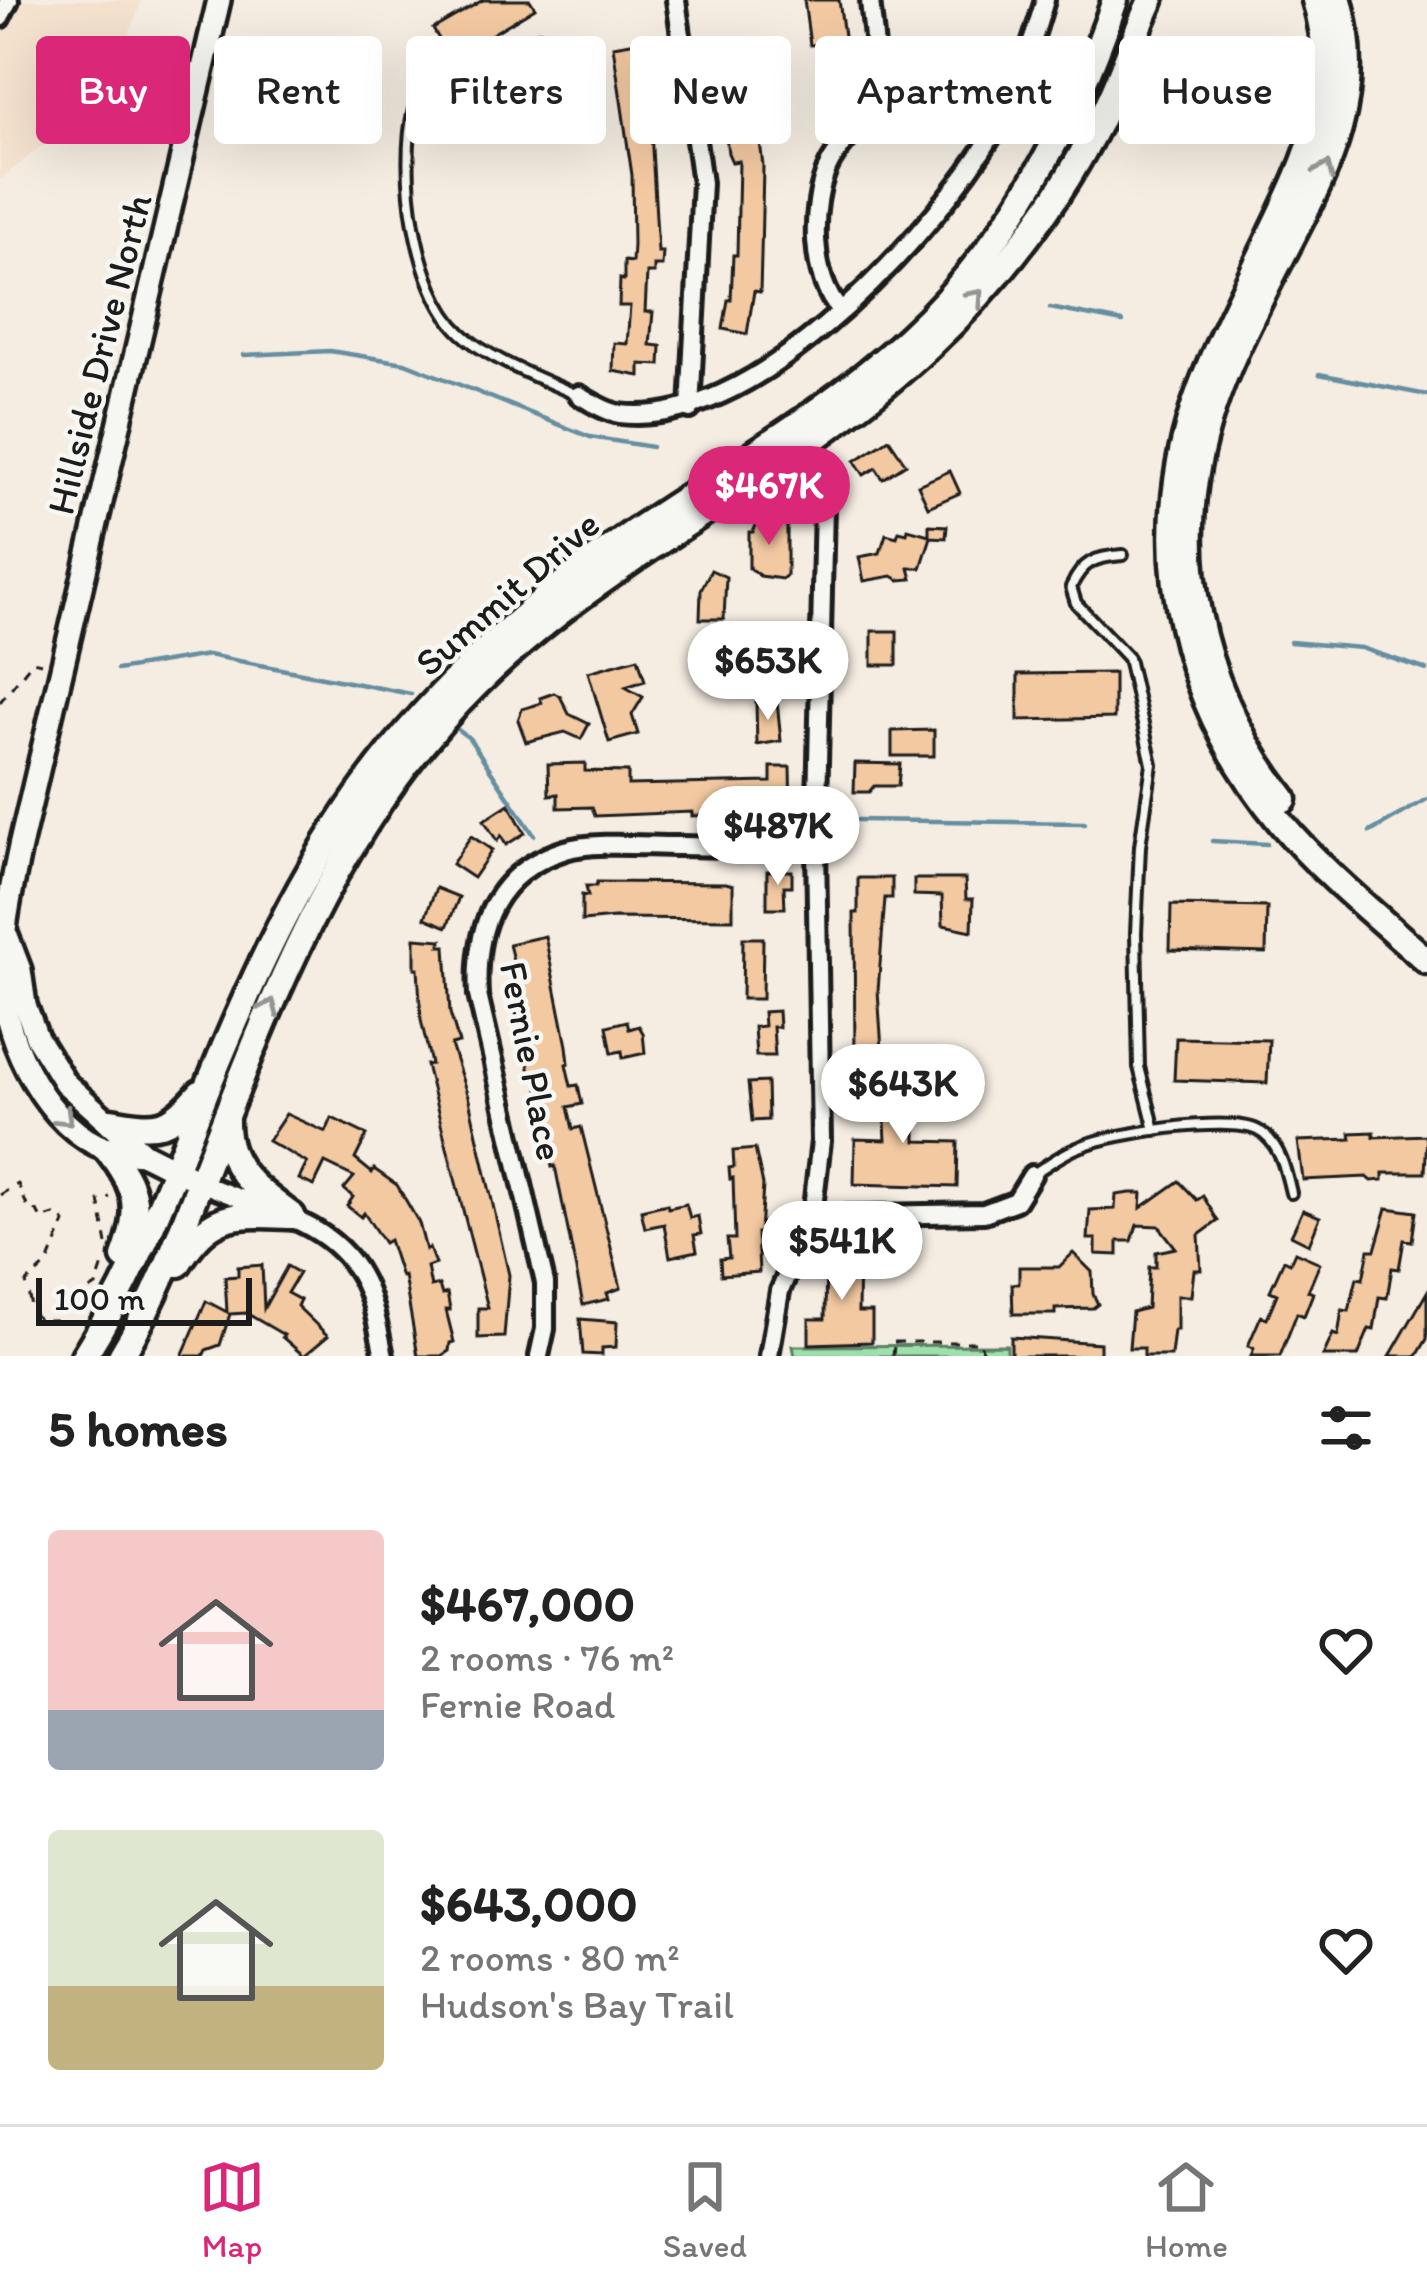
<!DOCTYPE html>
<meta charset="utf-8">
<style>
:root{--surface:#fff;--page:#f6f6f6;--text:#222;--muted:#767676;--line:#e0e0e0;--accent:#db2777}
body{margin:0;font-family:Itim,sans-serif;background:var(--page);color:var(--text);height:100vh;display:flex;flex-direction:column;font-size:45px;white-space:nowrap}
*{box-sizing:border-box;margin:0}
p{font-size:39px;color:var(--muted)}
.icon{flex:none;width:66px;height:66px;fill:none;stroke:currentColor;stroke-width:2;stroke-linecap:round;stroke-linejoin:round}
.map{position:relative;height:1356px;overflow:hidden}
.drawer{display:flex;flex-direction:column;background:var(--surface);flex:1}
.drawer>*{flex:none}
.top-card{position:absolute;left:36px;top:36px;width:1356px;height:108px;display:flex;gap:24px}
.scale{position:absolute;left:36px;bottom:30px;width:216px;box-sizing:border-box;padding-left:12px;border:6px solid #1c1c1c;border-top:0;font-size:33px;line-height:42px;white-space:nowrap;color:#1c1c1c;-webkit-text-stroke:9px #f6f6f2;paint-order:stroke}
.price{position:absolute;translate:-50% -102px;padding:0 27px;border-radius:42px;background:#fff;color:#222;font-size:39px;line-height:78px;filter:drop-shadow(0 3px 6px #0008)}
.price::after{content:'';position:absolute;left:50%;top:72px;width:36px;height:27px;margin-left:-18px;background:inherit;clip-path:polygon(0 0,100% 0,50% 100%)}
.price.on{background:var(--accent);color:#fff}
ul{padding:0;list-style:none}
li{display:flex;align-items:center;gap:36px;height:300px;padding:0 48px}
li span{display:grid;place-items:center;flex:none;width:336px;height:240px;border-radius:12px;color:#555}
li>.icon{margin-inline-start:auto}
span .icon{width:144px;height:144px;fill:#fffc;stroke-width:1}
li b{font-size:51px}
h2{display:flex;justify-content:space-between;align-items:center;height:144px;padding:0 48px;font-size:51px}
.chip{padding:0 42px;border-radius:12px;background:var(--surface);box-shadow:0 12px 48px #0002;font-size:42px;line-height:108px}
.chip.on{background:var(--accent);color:#fff}
.menu{display:flex;justify-content:space-around;align-items:center;height:168px;border-top:3px solid var(--line);background:var(--surface);font-size:33px;color:var(--muted)}
.menu a{display:grid;justify-items:center;gap:6px}
.menu .on{color:var(--accent)}
.map>svg:first-child{display:block}
</style>
<div class="map">
<svg width="1427" height="1356" viewBox="0 0 1427 1356">
<rect width="100%" height="100%" fill="#f5ede2"/>
<filter id="ink" filterUnits="userSpaceOnUse"><feTurbulence type="fractalNoise" baseFrequency=".00833" numOctaves="2"/><feDisplacementMap in="SourceGraphic" scale="24" xChannelSelector="R" yChannelSelector="G"/><feConvolveMatrix kernelMatrix="1 2 1 2 8 2 1 2 1" color-interpolation-filters="sRGB"/></filter>
<g filter="url(#ink)">
<!-- built -->
<polygon fill="#f4e2cf" points="0,0 142,0 99,112 77,132 39,148 0,180"/>
<!-- green -->
<polygon fill="#9de0ac" stroke="#5c7e64" stroke-width="3" points="1007,1345 1007,1356 795,1356 793,1346"/>
<g fill="none" stroke-linecap="round" stroke-linejoin="round">
<!-- stream -->
<g stroke="#668ea1" stroke-width="4.5">
<polyline points="1050,308 1123,322"/>
<polyline points="244,355 330,351 405,363 590,437 652,447"/>
<polyline points="1319,374 1427,395"/>
<polyline points="1290,642 1361,648 1427,670"/>
<polyline points="117,670 208,655 411,694"/>
<polyline points="454,727 469,738 534,835"/>
<polyline points="858,820 1085,823"/>
<polyline points="1370,832 1427,799"/>
<polyline points="1212,841 1267,844"/>
</g>
</g>
<!-- building -->
<g fill="#f3c9a2" stroke="#1c1c1c" stroke-width="3">
<polygon points="483,0 530,0 535,8 433,70 421,50 439,39 433,29"/>
<polygon points="804,0 839,0 845,43 810,45"/>
<polygon points="637,42 650,114 658,252 663,252 662,266 654,266 654,273 647,273 645,312 653,312 650,345 661,346 660,365 640,364 640,376 613,371 614,343 627,344 630,306 619,306 620,279 624,280 624,261 632,262 633,245 632,175 613,46"/>
<polygon points="753,84 763,166 761,256 760,292 754,291 747,334 723,329 728,300 731,300 733,255 737,255 739,161 732,162 728,153 725,129 731,128 724,88"/>
<polygon points="889,439 906,464 883,479 876,468 864,475 855,461"/>
<polygon points="950,471 960,493 928,507 918,485"/>
<polygon points="769,515 787,517 787,575 782,579 760,576 749,568 749,532 753,532 758,521"/>
<polygon points="929,525 947,526 946,538 931,537 921,568 909,568 912,579 899,580 892,576 864,581 859,557 880,553 886,534 897,537 899,531 907,533 908,529 929,535"/>
<polygon points="711,570 726,577 724,619 700,619 701,590"/>
<rect x="872" y="631" width="25" height="34"/>
<polygon points="750,641 750,647 760,647 761,692 746,692 746,668 723,668 723,654 717,654 717,642"/>
<polygon points="638,658 645,681 625,687 643,697 632,715 638,734 609,742 588,672"/>
<polygon points="1114,673 1114,718 1018,720 1018,674"/>
<polygon points="554,693 560,696 569,714 589,724 581,739 565,732 526,742 518,720 522,709 542,703 540,698"/>
<polygon points="777,701 781,741 757,745 756,702"/>
<polygon points="934,730 934,756 892,756 892,731"/>
<polygon points="585,763 585,771 628,772 628,785 771,782 771,767 790,767 791,814 786,819 771,819 771,813 692,816 692,812 595,816 592,807 558,808 558,794 549,795 548,764"/>
<polygon points="855,763 900,764 898,786 874,786 869,792 854,792"/>
<polygon points="509,804 525,833 506,845 501,836 497,841 484,820"/>
<polygon points="471,836 492,850 473,878 452,864"/>
<polygon points="767,871 792,871 792,886 784,886 785,908 767,908"/>
<polygon points="858,878 892,878 892,898 885,898 878,991 883,1064 855,1064 854,913 858,913"/>
<polygon points="914,879 965,879 966,899 973,899 972,931 943,925 942,896 914,895"/>
<polygon points="597,882 726,883 733,885 733,919 614,918 582,921 582,895 588,896 586,886 596,886"/>
<polygon points="436,888 459,897 447,927 425,918"/>
<polygon points="1171,905 1267,907 1266,953 1170,950"/>
<polygon points="545,936 567,1046 569,1063 566,1064 571,1086 578,1085 582,1104 568,1107 573,1129 581,1127 621,1288 607,1293 609,1299 583,1305 555,1166 552,1167 543,1128 536,1071 530,1072 510,987 519,985 509,944"/>
<polygon points="415,938 442,940 440,946 446,946 450,1013 459,1043 451,1045 469,1100 509,1275 504,1337 478,1338 478,1308 488,1308 426,1065 431,1064 421,1020 418,968 415,968"/>
<polygon points="743,938 763,938 762,999 742,999"/>
<polygon points="778,1011 779,1027 773,1027 775,1056 756,1056 754,1027 764,1026 763,1012"/>
<polygon points="627,1021 629,1029 639,1026 643,1033 645,1053 623,1058 622,1051 612,1053 607,1026"/>
<polygon points="1176,1038 1269,1040 1267,1083 1174,1080"/>
<polygon points="882,1066 907,1067 907,1118 916,1118 916,1141 958,1142 957,1187 854,1184 855,1139 886,1140"/>
<polygon points="767,1082 768,1120 752,1121 748,1083"/>
<polygon points="286,1114 326,1132 332,1118 367,1135 355,1159 372,1173 374,1169 397,1185 419,1223 426,1250 429,1248 435,1264 427,1267 431,1287 439,1285 442,1295 447,1293 450,1310 446,1310 454,1342 450,1343 449,1351 441,1356 418,1356 404,1276 401,1277 389,1240 384,1243 364,1213 361,1217 347,1206 353,1197 344,1189 354,1177 325,1163 314,1186 299,1179 307,1163 268,1141"/>
<polygon points="1374,1132 1374,1137 1427,1135 1425,1173 1383,1173 1383,1180 1372,1181 1367,1177 1303,1180 1298,1141 1351,1139 1350,1133"/>
<polygon points="755,1149 763,1185 760,1233 757,1233 759,1272 721,1275 720,1259 729,1258 727,1239 735,1239 733,1178 730,1179 729,1168 734,1167 733,1151"/>
<polygon points="1179,1181 1197,1200 1203,1196 1218,1221 1199,1235 1201,1270 1194,1270 1191,1296 1177,1296 1177,1330 1174,1330 1171,1356 1144,1356 1144,1348 1129,1348 1132,1312 1147,1308 1149,1267 1156,1267 1156,1252 1176,1248 1159,1226 1137,1225 1132,1241 1118,1241 1118,1255 1096,1254 1096,1239 1088,1239 1090,1210 1115,1209 1116,1195 1130,1193 1142,1193 1141,1208"/>
<polygon points="667,1204 668,1208 686,1204 690,1218 698,1216 701,1234 694,1235 697,1251 670,1257 664,1224 645,1228 641,1210"/>
<polygon points="1387,1208 1416,1212 1412,1241 1404,1240 1399,1269 1392,1268 1387,1298 1379,1297 1374,1330 1369,1329 1358,1356 1323,1356 1333,1334 1338,1336 1342,1310 1349,1311 1357,1278 1363,1279 1369,1250 1375,1250"/>
<polygon points="1303,1210 1320,1217 1309,1244 1291,1235"/>
<polygon points="830,1249 856,1249 859,1252 858,1312 872,1312 872,1342 809,1344 809,1319 825,1319 826,1253"/>
<polygon points="1295,1252 1320,1263 1308,1291 1313,1293 1304,1316 1297,1313 1280,1356 1251,1356 1254,1348 1248,1346 1254,1332 1261,1316 1267,1318 1277,1294 1270,1291 1274,1282 1284,1260 1290,1263"/>
<polygon points="1073,1253 1092,1272 1093,1294 1098,1304 1093,1308 1055,1309 1055,1314 1013,1314 1012,1284 1019,1283 1019,1267 1059,1267"/>
<polygon points="262,1265 264,1308 287,1266 299,1273 287,1293 300,1300 297,1306 328,1336 304,1356 282,1337 284,1335 246,1313 230,1314 220,1345 206,1350 203,1356 182,1356 206,1301 227,1312 225,1277 238,1276 238,1267"/>
<polygon points="1427,1292 1427,1339 1417,1356 1390,1356"/>
<polygon points="580,1319 617,1322 616,1347 602,1348 602,1355 583,1354"/>
<polygon points="1011,1337 1100,1343 1100,1356 1011,1356"/>
</g>
<g fill="none" stroke-linecap="round" stroke-linejoin="round">
<!-- service casing -->
<g stroke="#1c1c1c" stroke-width="16">
<g id="service">
<path d="M 539,37 L 414,109 C 399,168 414,289 461,333 C 489,360 542,379 577,395"/>
<path d="M 1123,555 C 1095,557 1083,561 1071,587 L 1076,603 L 1128,658 L 1152,764 L 1140,846 L 1136,933 L 1139,1067 L 1155,1130"/>
<path d="M 1033,1174 C 1049,1164 1064,1152 1082,1146 C 1113,1133 1227,1116 1257,1130 C 1279,1140 1286,1171 1291,1193"/>
</g>
</g>
<!-- minor casing -->
<g stroke="#1c1c1c" stroke-width="26">
<g id="minor">
<polyline points="676,0 702,183 690,409"/>
<polyline points="0,18 9,0"/>
<path d="M 841,311 C 810,280 810,205 828,167 C 838,144 862,128 870,104 C 881,71 873,34 870,0"/>
<path d="M 579,395 C 591,402 606,412 620,414 C 750,430 916,250 982,151 C 1012,107 1030,51 1045,0"/>
<path d="M 200,1182 C 255,1209 327,1216 360,1275 C 374,1299 378,1329 384,1356"/>
<polyline points="812,1216 984,1213 1016,1201 1032,1175"/>
<path d="M 539,1356 L 545,1329 L 545,1283 L 478,995 C 474,927 495,872 565,850 C 594,841 645,846 676,846 C 723,847 769,848 816,848"/>
<polyline points="769,1356 780,1291 812,1216 821,1141 816,848 824,505"/>
</g>
</g>
<!-- tertiary casing -->
<g stroke="#1c1c1c" stroke-width="30">
<g id="tertiary">
<polyline points="7,936 20,970 25,1005 37,1038 65,1083 144,1154 200,1182"/>
<path d="M 144,1154 C 132,1153 118,1153 107,1149 C 48,1129 5,1042 2,984 C 0,941 11,890 20,847 L 219,0"/>
</g>
</g>
<!-- secondary casing -->
<g stroke="#1c1c1c" stroke-width="33">
<g id="secondary">
<path d="M 1315,0 C 1342,85 1309,157 1272,233 C 1245,290 1214,347 1194,407 C 1146,556 1184,706 1282,824 C 1324,874 1378,917 1427,961"/>
<path d="M 1284,799 C 1197,688 1166,546 1212,410 C 1227,364 1250,320 1272,276 C 1319,183 1369,109 1339,0"/>
<path d="M 111,1121 C 157,1129 168,1130 200,1093"/>
<path d="M 226,1121 C 225,1169 257,1189 292,1216"/>
<path d="M 107,1149 C 138,1189 142,1208 124,1257"/>
<path d="M 178,1264 C 212,1210 233,1214 292,1216"/>
<path d="M 84,1356 C 138,1271 172,1177 209,1084 C 257,967 311,849 392,750 C 461,666 544,593 634,532 C 727,469 825,414 908,338 C 1005,250 1074,123 1115,0"/>
<path d="M 121,1356 C 160,1293 186,1218 213,1149 C 273,996 332,846 442,721 C 579,564 778,488 928,347 C 1004,276 1071,188 1113,92 C 1126,62 1137,30 1151,0"/>
</g>
</g>
<!-- path -->
<g stroke="#1c1c1c" stroke-width="3" stroke-dasharray="9 9" stroke-linecap="butt">
<polyline points="0,702 33,661 41,663"/>
<polyline points="0,1195 18,1184 28,1208 37,1211 41,1219 57,1214 65,1222 48,1263 26,1283 32,1311 39,1320 55,1320 78,1297 96,1286 105,1259"/>
<polyline points="107,1244 99,1200 110,1197"/>
<polyline points="894,1342 981,1342 982,1356"/>
<polyline points="893,1356 894,1345"/>
</g>
<!-- service -->
<use href="#service" stroke="#f6f6f2" stroke-width="8"/>
<!-- minor -->
<use href="#minor" stroke="#f6f6f2" stroke-width="16"/>
<!-- tertiary -->
<use href="#tertiary" stroke="#f6f6f2" stroke-width="21"/>
<!-- secondary -->
<use href="#secondary" stroke="#f6f6f2" stroke-width="24"/>
</g>
<!-- one-way arrows -->
<defs><path id="oneway-chevron" d="M-2-3.5L2.5 0L-2 3.5" fill="none" stroke-width="1.6" stroke-linecap="round" stroke-linejoin="round" transform="scale(3)"/></defs>
<g stroke="#949492">
<use href="#oneway-chevron" transform="translate(1325 170) rotate(-67)"/>
<use href="#oneway-chevron" transform="translate(976 297) rotate(-48)"/>
<use href="#oneway-chevron" transform="translate(270 1007) rotate(-67)"/>
<use href="#oneway-chevron" transform="translate(65 1118) rotate(44)"/>
</g>
</g>
<g text-anchor="middle" dominant-baseline="central" stroke-width="9" stroke-linejoin="round" paint-order="stroke">
<!-- street labels -->
<g font-size="39" fill="#1c1c1c" stroke="#f6f6f2">
<text transform="translate(99 354) rotate(-76)">Hillside Drive North</text>
<text transform="translate(507 593) rotate(-41)">Summit Drive</text>
<text transform="translate(532 1061) rotate(79)">Fernie Place</text>
</g>
</g>
</svg>
<div class="scale">100 m</div>
<b class="price on" style="left:769px;top:548px">$467K</b>
<b class="price" style="left:768px;top:723px">$653K</b>
<b class="price" style="left:778px;top:888px">$487K</b>
<b class="price" style="left:903px;top:1146px">$643K</b>
<b class="price" style="left:842px;top:1303px">$541K</b>
<div class="top-card">
<a class="chip on">Buy</a>
<a class="chip">Rent</a>
<a class="chip">Filters</a>
<a class="chip">New</a>
<a class="chip">Apartment</a>
<a class="chip">House</a>
</div>
</div>
<section class="drawer">
<h2>5 homes<svg class="icon" aria-label="filters" viewBox="0 0 24 24"><path d="M4 7h16M4 17h16"/><circle cx="9" cy="7" r="2"/><circle cx="15" cy="17" r="2"/></svg></h2>
<ul>
<li><span style="background:linear-gradient(#f6c9c9 75%,#9aa5b1 0)"><svg class="icon" aria-label="home" viewBox="0 0 24 24"><path d="M3 11l9-7 9 7M6 9v11h12V9"/></svg></span><div><b>$467,000</b><p>2 rooms · 76 m²</p><p>Fernie Road</p></div><svg class="icon" aria-label="heart" viewBox="0 0 24 24"><path d="M12 20l-8-8c-3-5 5-10 8-4 3-6 11-1 8 4z"/></svg></li>
<li><span style="background:linear-gradient(#dfe7d0 65%,#c2b280 0)"><svg class="icon" aria-label="home" viewBox="0 0 24 24"><path d="M3 11l9-7 9 7M6 9v11h12V9"/></svg></span><div><b>$643,000</b><p>2 rooms · 80 m²</p><p>Hudson's Bay Trail</p></div><svg class="icon" aria-label="heart" viewBox="0 0 24 24"><path d="M12 20l-8-8c-3-5 5-10 8-4 3-6 11-1 8 4z"/></svg></li>
</ul>
</section>
<nav class="menu">
<a class="on"><svg class="icon" aria-label="map" viewBox="0 0 24 24"><path d="M3 6l6-2 6 2 6-2v14l-6 2-6-2-6 2zM9 4v14M15 6v14"/></svg>Map</a>
<a><svg class="icon" aria-label="saved" viewBox="0 0 24 24"><path d="M7 4h10v16l-5-4-5 4z"/></svg>Saved</a>
<a><svg class="icon" aria-label="home" viewBox="0 0 24 24"><path d="M3 11l9-7 9 7M6 9v11h12V9"/></svg>Home</a>
</nav>
